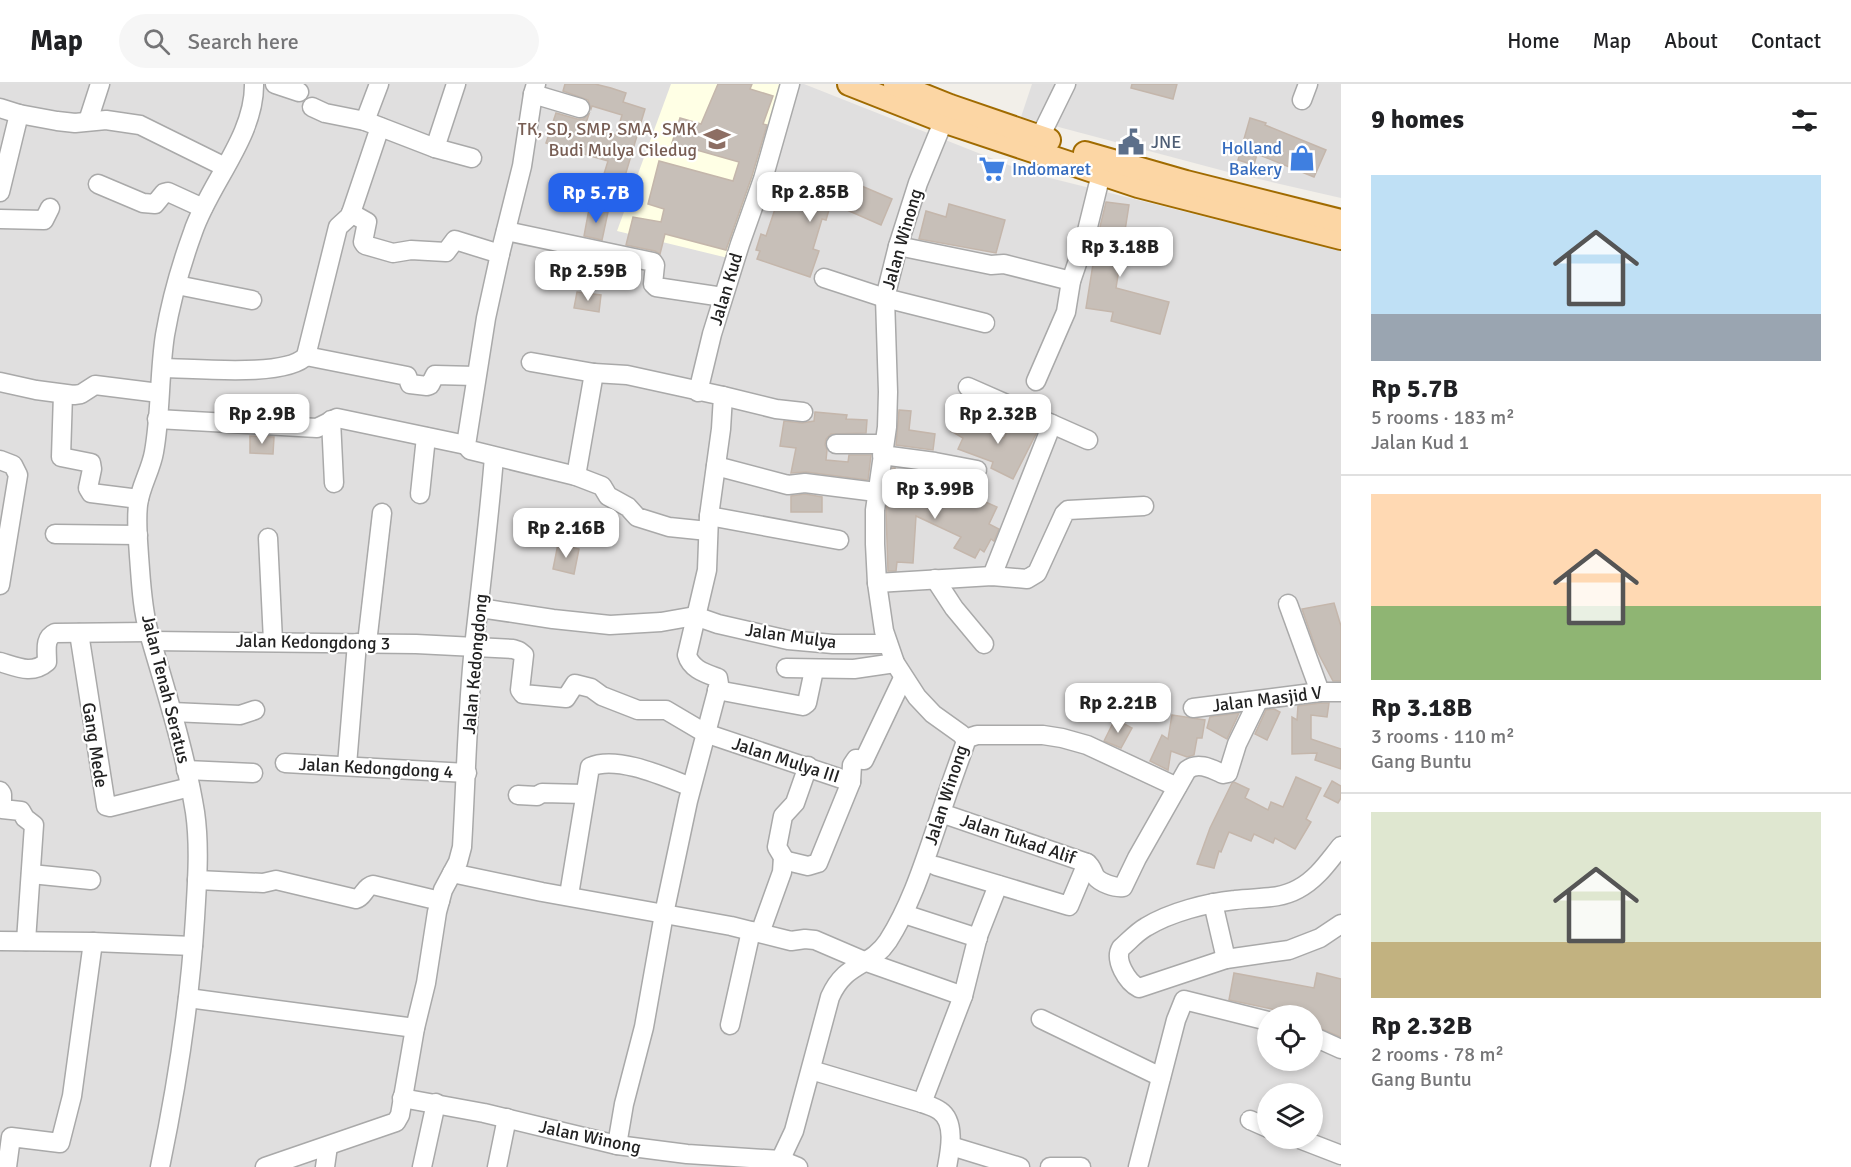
<!DOCTYPE html>
<meta charset="utf-8">
<style>
:root{--surface:#fff;--page:#f6f6f6;--text:#202124;--muted:#757577;--line:#e0e0e0;--accent:#2563eb}
body{margin:0;font-family:Signika,sans-serif;background:var(--page);color:var(--text);height:100vh;display:flex;flex-direction:column;font-size:22px;white-space:nowrap}
*{box-sizing:border-box;margin:0}
p{font-size:20px;color:var(--muted)}
.icon{flex:none;width:33px;height:33px;fill:none;stroke:currentColor;stroke-width:2;stroke-linecap:round;stroke-linejoin:round}
.map{position:relative;flex:1;overflow:hidden}
.details{display:flex;flex-direction:column;background:var(--surface);width:510px}
.details>*{flex:none}
.fabs{position:absolute;left:1257px;top:921px;display:grid;gap:12px}
.fabs a{display:grid;place-items:center;width:66px;height:66px;border-radius:50%;background:var(--surface);box-shadow:0 3px 9px #0003;font-size:30px}
.price{position:absolute;translate:-50% -51px;padding:0 14px;border-radius:12px;background:#fff;color:#222;font-size:20px;line-height:39px;filter:drop-shadow(0 2px 3px #0008)}
.price::after{content:'';position:absolute;left:50%;top:36px;width:18px;height:14px;margin-left:-9px;background:inherit;clip-path:polygon(0 0,100% 0,50% 100%)}
.price.current{background:var(--accent);color:#fff}
ul{padding:0;list-style:none}
li{display:grid;align-content:center;gap:12px;height:318px;padding:0 30px}
li+li{border-top:2px solid var(--line)}
li span{display:grid;place-items:center;height:186px;border-radius:0px;color:#555}
li>.icon{margin-inline-start:auto}
span .icon{width:108px;height:108px;fill:#fffc;stroke-width:1}
li b{font-size:26px}
h2{display:flex;justify-content:space-between;align-items:center;height:72px;padding:0 30px;font-size:26px}
header{display:flex;align-items:center;gap:36px;box-sizing:border-box;height:84px;padding:0 30px;background:var(--surface);border-bottom:2px solid var(--line)}
header strong{font-size:28px}
nav{display:flex;gap:33px;margin-inline-start:auto;font-size:21px}
.search{width:420px;height:54px;background:var(--page);display:flex;align-items:center;gap:15px;box-sizing:border-box;padding:0 21px;border-radius:33px;color:var(--muted);font-size:22px}
main{display:flex;flex:1;min-height:0}
.map>svg:first-child{display:block}
</style>
<header>
<strong>Map</strong>
<div class="search"><svg class="icon" aria-label="search" viewBox="0 0 24 24"><circle cx="10" cy="10" r="6"/><path d="M15 15l6 6"/></svg>Search here</div>
<nav><a>Home</a><a>Map</a><a>About</a><a>Contact</a></nav>
</header>
<main>
<div class="map">
<svg width="1341" height="1083" viewBox="0 0 1341 1083">
<rect width="100%" height="100%" fill="#f2efe9"/>
<!-- residential -->
<g fill="#e0dfdf" fill-rule="evenodd">
<path d="M 0,0 L 804,0 L 1026,88 L 1306,158 L 1341,161 L 1341,1083 L 0,1083 ZM 1268,932 L 1312,932 L 1312,976 L 1268,976 ZM 1268,1010 L 1312,1010 L 1312,1054 L 1268,1054 Z"/>
<polygon points="1032,0 1341,0 1341,114 1228,88 1021,33"/>
</g>
<!-- education -->
<polygon fill="#ffffe5" points="671,0 785,0 728,174 617,147"/>
<!-- building -->
<g fill="#c7bfb8" stroke="#c4b6ab" stroke-width="1.5">
<polygon points="565,0 595,0 611,4 626,9 623,18 645,25 619,112 599,106 608,77 546,59 556,29 577,35 583,35 589,30 585,42 616,51 622,31 592,22 591,25 588,16 563,7"/>
<polygon points="718,0 752,0 750,5 773,12 763,40 767,41 752,92 726,166 665,150 660,170 655,167 626,161 633,133 661,138 664,125 648,120 659,77 733,97 739,78 672,59 680,34 701,40"/>
<polygon points="1132,0 1177,0 1173,15 1131,4"/>
<polygon points="1250,34 1266,39 1265,41 1326,66 1314,93 1257,70 1254,81 1238,76"/>
<polygon points="784,96 851,115 857,100 892,115 881,141 831,119 826,136 822,135 813,165 819,167 810,193 757,175 760,167 756,166 761,150 766,152 777,119 771,117 776,102 781,104"/>
<polygon points="1106,118 1129,121 1116,204 1169,218 1160,250 1111,237 1113,228 1086,224 1097,155"/>
<polygon points="949,120 1005,136 996,169 919,155 926,127 946,133"/>
<polygon points="589,125 608,128 602,156 584,152"/>
<polygon points="577,208 601,211 599,228 574,224"/>
<polygon points="899,326 911,327 909,346 935,350 933,366 896,361"/>
<polygon points="815,328 847,331 846,335 867,336 866,349 831,350 826,355 825,361 827,366 826,376 848,378 849,371 871,371 868,396 806,388 791,389 796,364 780,362 784,337 802,339 814,337"/>
<polygon points="958,335 968,341 1004,354 1013,335 1038,346 1013,395 991,384 993,378 958,365 963,354 951,347"/>
<polygon points="250,352 274,353 273,370 250,369"/>
<polygon points="892,384 895,384 893,398 940,404 941,402 977,419 979,415 997,423 989,440 999,445 994,457 991,455 984,468 980,465 975,474 954,464 961,453 916,432 913,479 897,478 896,487 888,487 886,427"/>
<polygon points="805,410 822,413 822,428 791,428 791,412"/>
<polygon points="558,460 579,465 574,490 553,485"/>
<polygon points="1334,519 1341,542 1341,597 1333,597 1316,565 1302,525"/>
<polygon points="1321,619 1329,619 1327,633 1311,631 1311,655 1341,665 1341,685 1315,676 1317,669 1292,670 1292,633 1297,636 1298,622"/>
<polygon points="1274,625 1280,628 1267,656 1255,650 1266,626"/>
<polygon points="1239,629 1227,655 1207,644 1210,633"/>
<polygon points="1172,631 1205,636 1202,654 1197,654 1194,671 1187,673 1171,667 1168,686 1150,677 1162,651 1168,655"/>
<polygon points="1115,635 1132,644 1121,664 1104,657"/>
<polygon points="1296,693 1321,704 1306,735 1311,738 1295,765 1275,754 1273,759 1254,750 1251,757 1229,748 1221,768 1219,767 1214,784 1197,780 1210,744 1232,699 1234,698 1249,705 1245,714 1268,726 1271,718 1283,723"/>
<polygon points="1332,697 1341,702 1341,714 1338,719 1324,712"/>
<polygon points="1234,889 1314,904 1317,889 1341,895 1341,953 1312,941 1312,932 1300,931 1229,916"/>
</g>
<g fill="none" stroke-linecap="round" stroke-linejoin="round">
<!-- minor casing -->
<g stroke="#a9a9a9" stroke-width="21">
<g id="minor">
<polyline points="275,0 299,8"/>
<polyline points="536,0 533,10 522,82 500,170 486,234 466,361 470,366 576,392 602,402 608,412 628,423 637,433 669,443 708,447"/>
<polyline points="533,10 580,24"/>
<polyline points="1302,16 1308,0"/>
<polyline points="312,23 325,29 365,37 435,64 472,74"/>
<polyline points="0,24 19,30 57,37 75,39 106,36 140,41 225,83"/>
<polyline points="88,37 100,0"/>
<polyline points="365,37 379,0"/>
<polyline points="1040,53 1066,0"/>
<polyline points="435,64 456,0"/>
<polyline points="98,100 143,119 155,120 164,109 168,108 203,124"/>
<polyline points="0,108 19,30"/>
<polyline points="351,129 367,138 363,158 365,161 393,169 411,166 446,168 455,156 500,170"/>
<polyline points="0,135 44,136 50,124"/>
<polyline points="506,147 653,178 655,181 653,200 656,203 723,213"/>
<polyline points="898,162 991,181 1004,180 1071,197"/>
<polyline points="824,194 885,214 985,239"/>
<polyline points="177,201 252,216"/>
<polyline points="306,272 407,292 410,300 427,302 430,301 435,291 476,292"/>
<path d="M 531,278 L 594,289 L 627,291 L 723,312 L 721,345 L 709,432 L 707,486 L 687,571 C 691,585 705,589 718,594 L 719,600 L 688,717 L 664,830 L 644,943 L 624,1020 L 617,1061"/>
<path d="M 162,284 C 192,284 286,294 306,272 L 338,143 L 350,132 L 380,43"/>
<polyline points="1036,297 1066,228 1071,197 1084,159 1101,90"/>
<polyline points="0,298 36,306 74,311 81,310 95,301 159,309"/>
<polyline points="968,303 1088,356"/>
<polyline points="698,308 712,250 740,160 763,95 790,0"/>
<polyline points="63,310 61,373 91,379 92,385 88,404 91,409 139,415"/>
<polyline points="723,312 776,325 803,328"/>
<polyline points="157,335 317,344 337,334 466,361"/>
<polyline points="331,336 334,399"/>
<polyline points="836,360 884,360"/>
<polyline points="882,371 935,378 977,386"/>
<polyline points="0,376 13,381 18,391 0,501"/>
<polyline points="716,382 788,401 805,399 876,408"/>
<polyline points="576,392 594,289"/>
<polyline points="420,410 426,353"/>
<polyline points="709,432 839,456"/>
<polyline points="55,450 138,451"/>
<polyline points="268,454 273,557"/>
<polyline points="992,492 1052,340"/>
<polyline points="935,495 954,524 984,560"/>
<polyline points="877,499 992,492 1027,495 1037,489 1064,430 1068,426 1144,422"/>
<polyline points="1288,520 1320,608"/>
<polyline points="480,524 553,535 610,541 661,538 695,532 718,540 788,556 833,560 888,560"/>
<polyline points="79,549 106,722 110,723 190,703"/>
<polyline points="152,557 416,560 513,565 519,567 524,571 520,606 523,610 566,614 575,600 591,604 602,612 638,626 666,626 705,649 851,698"/>
<polyline points="367,559 382,429"/>
<path d="M 0,578 C 17,583 32,591 47,578 C 47,566 44,554 55,549 L 148,548"/>
<polyline points="786,584 854,585 895,579"/>
<polyline points="717,606 803,622 807,619 814,586"/>
<polyline points="1193,624 1320,608 1341,608"/>
<polyline points="172,628 240,631 255,626"/>
<polyline points="965,655 977,651 1043,651 1062,654 1087,661 1177,703"/>
<polyline points="285,679 467,689"/>
<polyline points="347,681 357,559"/>
<polyline points="186,686 253,689"/>
<polyline points="0,707 2,710 2,725 21,727 25,734 34,741 26,857"/>
<polyline points="518,711 537,712 542,709 585,710"/>
<path d="M 941,729 L 1087,779 C 1092,783 1092,786 1095,792 C 1100,799 1115,804 1123,803 L 1137,774 L 1187,686 C 1198,677 1212,685 1223,690 L 1228,689 L 1237,660 L 1258,617"/>
<path d="M 1341,762 C 1328,778 1317,795 1298,805 C 1278,816 1257,813 1235,816 C 1206,819 1171,828 1146,843 C 1137,848 1129,857 1121,864 C 1114,876 1127,898 1139,904 L 1226,875 L 1289,866 L 1320,854 L 1341,840"/>
<polyline points="783,776 808,782 818,779 851,698 852,681 856,675 864,676 903,594"/>
<polyline points="936,782 1069,822 1087,779"/>
<polyline points="452,789 542,808 731,842 791,857 805,855 815,856 864,877 963,912"/>
<polyline points="31,790 91,796"/>
<path d="M 197,796 L 263,799 L 276,796 L 356,815 C 364,813 364,803 373,801 L 440,817"/>
<path d="M 569,811 L 590,683 C 617,671 665,693 691,703"/>
<polyline points="1213,819 1226,875"/>
<polyline points="904,830 978,854"/>
<polyline points="760,849 782,788 783,773 777,763 783,732 795,719 808,682"/>
<polyline points="0,857 93,858 193,862"/>
<polyline points="188,914 415,944"/>
<polyline points="1041,935 1161,993"/>
<polyline points="730,941 751,847"/>
<polyline points="1312,952 1341,965"/>
<path d="M 811,986 L 922,1019 C 927,1021 935,1023 940,1027 C 956,1038 950,1067 947,1083"/>
<polyline points="402,1014 484,1029 617,1061 687,1070 781,1076 798,1083"/>
<polyline points="922,1019 963,912 978,852 998,801"/>
<polyline points="1250,1036 1268,1044"/>
<polyline points="1297,1054 1341,1071"/>
<polyline points="951,1062 1020,1083"/>
<polyline points="7,1083 11,1053 60,1059 72,1012 93,858"/>
<path d="M 160,1083 C 177,1001 190,918 195,834 C 197,799 200,763 195,728 C 185,667 166,608 149,549 C 142,525 141,497 139,472 C 138,455 136,438 138,421 C 140,403 151,386 154,368 C 161,329 159,290 165,251 C 171,216 181,181 193,148 C 209,100 255,52 254,0"/>
<path d="M 265,1083 L 396,1038 L 400,1031 L 415,944 L 426,899 L 437,828 L 443,806 L 458,778 L 462,763 C 466,696 467,629 474,563 C 481,499 489,436 494,373"/>
<polyline points="325,1083 328,1062"/>
<polyline points="422,1083 436,1019"/>
<polyline points="497,1083 507,1034"/>
<path d="M 777,1083 L 794,1047 L 830,913 C 846,877 870,884 888,857 C 911,821 924,779 938,738 C 946,712 956,686 965,660 L 965,655 L 961,650 L 933,630 L 917,613 L 895,579 L 884,547 L 877,499 L 875,460 L 875,426 L 887,343 L 888,308 L 885,214 L 898,162 L 918,99 L 948,26"/>
<polyline points="1050,1083 1081,1083"/>
<polyline points="1138,1083 1176,936 1184,916 1268,937"/>
</g>
</g>
<!-- major casing -->
<g stroke="#a06b00" stroke-width="26">
<g id="major">
<polyline points="849,0 943,37 1138,102 1341,154"/>
<polyline points="895,0 950,22 1049,56"/>
<polyline points="1085,69 1186,98 1341,137"/>
</g>
</g>
<!-- minor -->
<use href="#minor" stroke="#fff" stroke-width="18"/>
<!-- major -->
<use href="#major" stroke="#fcd6a4" stroke-width="22"/>
</g>
<!-- icons -->
<defs>
<g id="school-bare" transform="scale(2.07)"><path d="M0-5L7-2L0 1L-7-2ZM-4 1L0 2.5L4 1V4Q0 6-4 4Z" fill="#8d6e63" stroke="#fff" stroke-width="2.5" paint-order="stroke"/></g>
<g id="civic-bare" transform="scale(2.07)"><path d="M-.6-6.5H3V-4.5H.6V-3L4-1V1h2V6H-6V1h2V-1L-.6-3ZM-1.2 2.5V6h2.4V2.5Z" fill="#5c6f8a" stroke="#fff" stroke-width="2.5" paint-order="stroke"/></g>
<g id="shop-bare" transform="scale(2.07)"><path d="M-5-2.5h2.3a2.7 3.5 0 0 1 5.4 0H5L5.5 6h-11ZM-1.5-2.5h3a1.5 2.3 0 0 0-3 0Z" fill="#3f7fe0" stroke="#fff" stroke-width="2.5" paint-order="stroke"/></g>
<g id="supermarket-bare" transform="scale(2.07)"><path d="M-6-5.5h2.5l.6 2H6L4.5 2H-2.5L-4.4-4H-6ZM-1.5 3.2a1.3 1.3 0 1 0 .1 0ZM3 3.2a1.3 1.3 0 1 0 .1 0Z" fill="#3f7fe0" stroke="#fff" stroke-width="2.5" paint-order="stroke"/></g>
</defs>
<g fill-rule="evenodd">
<use href="#school-bare" x="717" y="55"/>
<use href="#civic-bare" x="1131" y="58"/>
<use href="#shop-bare" x="1302" y="74"/>
<use href="#supermarket-bare" x="992" y="85"/>
</g>
<g text-anchor="middle" dominant-baseline="central" stroke-width="4.5" stroke-linejoin="round" paint-order="stroke">
<!-- education labels -->
<g font-size="18" fill="#785e54" stroke="#fff" text-anchor="end">
<text x="697" y="45">TK, SD, SMP, SMA, SMK<tspan x="697" dy="21">Budi Mulya Ciledug</tspan></text>
</g>
<!-- service labels -->
<g font-size="18" fill="#4e5e75" stroke="#fff" text-anchor="start">
<text x="1151" y="58">JNE</text>
</g>
<!-- shop labels -->
<g font-size="18" fill="#366cbe" stroke="#fff" text-anchor="end">
<text x="1282" y="64">Holland<tspan x="1282" dy="21">Bakery</tspan></text>
<text x="1012" y="85" text-anchor="start">Indomaret</text>
</g>
<!-- street labels -->
<g font-size="18" fill="#222" stroke="#fff">
<text transform="translate(902 155) rotate(-74)">Jalan Winong</text>
<text transform="translate(726 205) rotate(-73)">Jalan Kud</text>
<text transform="translate(791 552) rotate(8)">Jalan Mulya</text>
<text transform="translate(313 558) rotate(1)">Jalan Kedongdong 3</text>
<text transform="translate(475 580) rotate(-85)">Jalan Kedongdong</text>
<text transform="translate(166 605) rotate(76)">Jalan Tenah Seratus</text>
<text transform="translate(1267 615) rotate(-7)">Jalan Masjid V</text>
<text transform="translate(95 661) rotate(81)">Gang Mede</text>
<text transform="translate(786 676) rotate(18)">Jalan Mulya III</text>
<text transform="translate(376 684) rotate(3)">Jalan Kedongdong 4</text>
<text transform="translate(946 711) rotate(-72)">Jalan Winong</text>
<text transform="translate(1018 755) rotate(19)">Jalan Tukad Alif</text>
<text transform="translate(590 1053) rotate(12)">Jalan Winong</text>
</g>
</g>
</svg>
<div class="fabs">
<a><svg class="icon" aria-label="locate" viewBox="0 0 24 24"><circle cx="12" cy="12" r="6"/><path d="M12 2v4M12 18v4M2 12h4M18 12h4"/></svg></a>
<a><svg class="icon" aria-label="layers" viewBox="0 0 24 24"><path d="M12 4l9 5-9 5-9-5zM3 14l9 5 9-5"/></svg></a>
</div>
<b class="price" style="left:810px;top:139px">Rp 2.85B</b>
<b class="price current" style="left:596px;top:140px">Rp 5.7B</b>
<b class="price" style="left:1120px;top:194px">Rp 3.18B</b>
<b class="price" style="left:588px;top:218px">Rp 2.59B</b>
<b class="price" style="left:262px;top:361px">Rp 2.9B</b>
<b class="price" style="left:998px;top:361px">Rp 2.32B</b>
<b class="price" style="left:935px;top:436px">Rp 3.99B</b>
<b class="price" style="left:566px;top:475px">Rp 2.16B</b>
<b class="price" style="left:1118px;top:650px">Rp 2.21B</b>
</div>
<section class="details">
<h2>9 homes<svg class="icon" aria-label="filters" viewBox="0 0 24 24"><path d="M4 7h16M4 17h16"/><circle cx="9" cy="7" r="2"/><circle cx="15" cy="17" r="2"/></svg></h2>
<ul>
<li><span style="background:linear-gradient(#bfe0f5 75%,#9aa5b1 0)"><svg class="icon" aria-label="home" viewBox="0 0 24 24"><path d="M3 11l9-7 9 7M6 9v11h12V9"/></svg></span><div><b>Rp 5.7B</b><p>5 rooms · 183 m²</p><p>Jalan Kud 1</p></div></li>
<li><span style="background:linear-gradient(#ffd9b3 60%,#8fb573 0)"><svg class="icon" aria-label="home" viewBox="0 0 24 24"><path d="M3 11l9-7 9 7M6 9v11h12V9"/></svg></span><div><b>Rp 3.18B</b><p>3 rooms · 110 m²</p><p>Gang Buntu</p></div></li>
<li><span style="background:linear-gradient(#dfe7d0 70%,#c2b280 0)"><svg class="icon" aria-label="home" viewBox="0 0 24 24"><path d="M3 11l9-7 9 7M6 9v11h12V9"/></svg></span><div><b>Rp 2.32B</b><p>2 rooms · 78 m²</p><p>Gang Buntu</p></div></li>
</ul>
</section>
</main>
